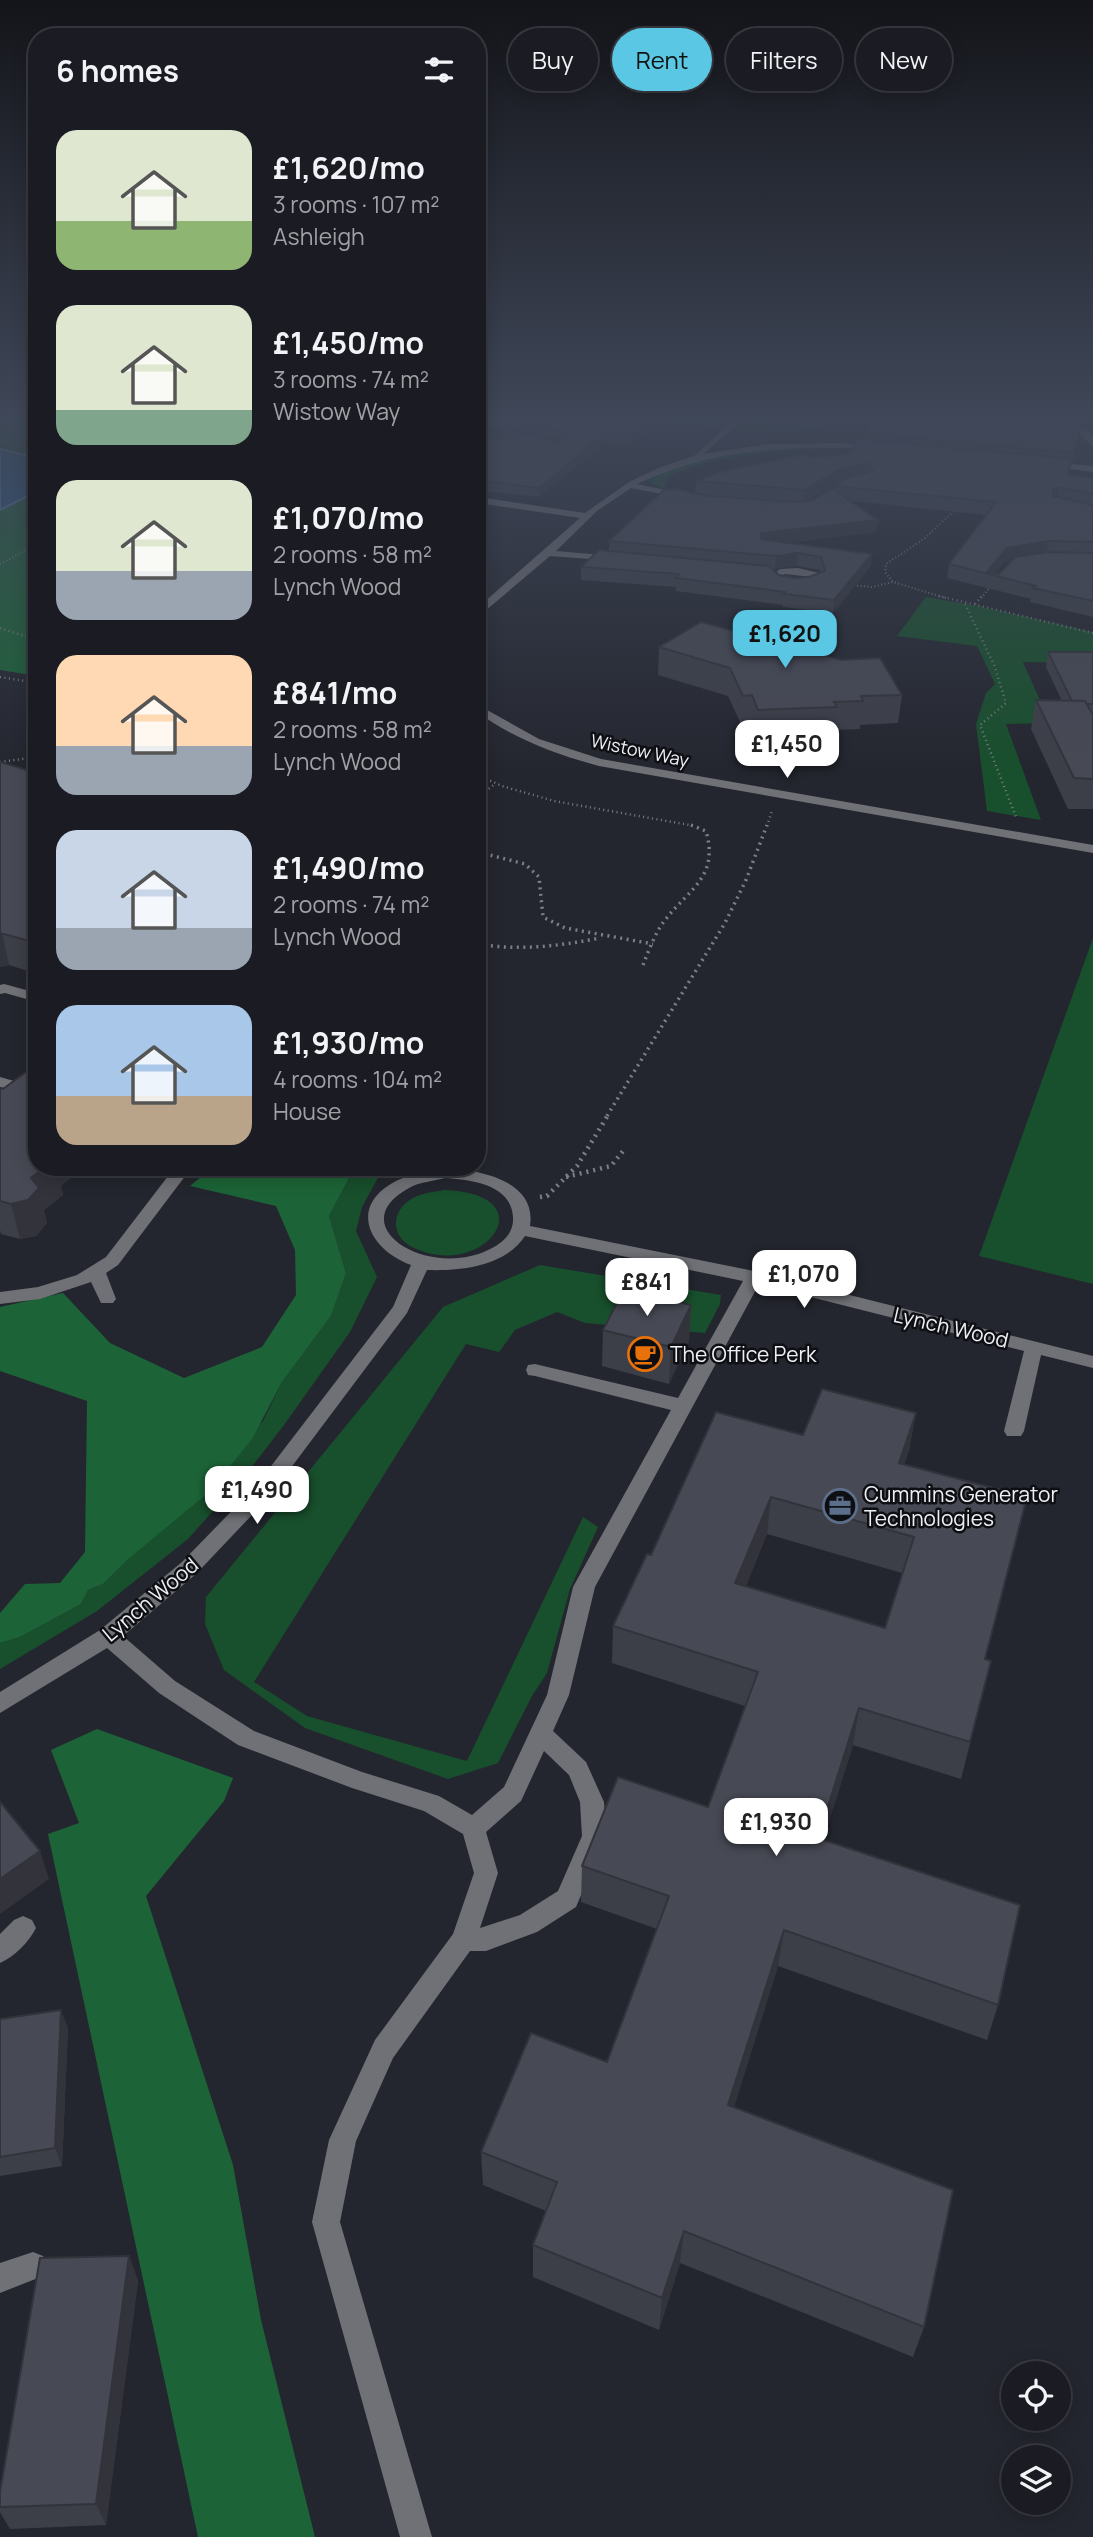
<!DOCTYPE html>
<meta charset="utf-8">
<style>
:root{--surface:#1b1c23;--page:#24252b;--text:#f1f3f6;--muted:#a0a1a6;--line:#393a41;--accent:#5ac8e5}
body{margin:0;font-family:Manrope,sans-serif;background:var(--page);color:var(--text);height:100vh;display:flex;flex-direction:column;font-size:26px;white-space:nowrap}
*{box-sizing:border-box;margin:0}
p{font-size:23px;color:var(--muted)}
.icon{flex:none;width:38px;height:38px;fill:none;stroke:currentColor;stroke-width:2;stroke-linecap:round;stroke-linejoin:round}
.map{position:relative;flex:1;overflow:hidden}
.panel{position:absolute;left:28px;top:28px;width:458px;height:1148px;display:flex;flex-direction:column;background:var(--surface);border-radius:28px;box-shadow:0 4px 18px #0003,0 0 0 2px var(--line)}
.panel>*{flex:none}
.guide{position:absolute;left:508px;top:28px;width:480px;height:63px;display:flex;gap:14px}
.fabs{position:absolute;left:1001px;top:2361px;display:grid;gap:14px}
.fabs a{display:grid;place-items:center;width:70px;height:70px;border-radius:50%;background:var(--surface);box-shadow:0 4px 18px #0003,0 0 0 2px var(--line);font-size:35px}
.price{position:absolute;translate:-50% -60px;padding:0 16px;border-radius:14px;background:#fff;color:#222;font-size:23px;line-height:46px;filter:drop-shadow(0 2px 4px #0008)}
.price::after{content:'';position:absolute;left:50%;top:42px;width:21px;height:16px;margin-left:-10px;background:inherit;clip-path:polygon(0 0,100% 0,50% 100%)}
.price.current{background:var(--accent);color:#111}
ul{padding:0;list-style:none}
li{display:flex;align-items:center;gap:21px;height:175px;padding:0 28px}
li span{display:grid;place-items:center;flex:none;width:196px;height:140px;border-radius:21px;color:#555}
li>.icon{margin-inline-start:auto}
span .icon{width:84px;height:84px;fill:#fffc;stroke-width:1}
li b{font-size:30px}
h2{display:flex;justify-content:space-between;align-items:center;height:84px;padding:0 28px;font-size:30px}
.chip{padding:0 24px;border-radius:32px;background:var(--surface);box-shadow:0 4px 18px #0003,0 0 0 2px var(--line);font-size:24px;line-height:63px}
.chip.current{background:var(--accent);color:#111}
.map>svg:first-child{display:block}
</style>
<div class="map">
<svg width="1093" height="2537" viewBox="0 0 1093 2537">
<rect width="100%" height="100%" fill="#24262f"/>
<!-- green -->
<g fill="#184f2c">
<polygon points="0,416 37,416 37,458 0,449"/>
<polygon points="600,416 838,416 822,429 749,431"/>
<path d="M 787,448 L 829,450 C 772,450 721,454 668,476 L 665,487 L 661,488 L 650,482 L 649,479 C 696,458 737,453 787,448 Z"/>
<polygon points="926,597 978,606 1093,632 1093,663 1023,662 1050,723 1006,724 1041,820 987,811 976,724 986,693 995,684 977,646 897,636"/>
<polygon points="1093,938 1093,1284 979,1256"/>
<polygon points="355,1167 378,1167 380,1174 362,1207 356,1231 377,1277 350,1332 284,1425 247,1473 188,1539 97,1611 0,1669 0,1643 20,1637 81,1604 88,1590 103,1584 263,1421 282,1382 331,1316 346,1273 329,1216"/>
<path d="M 444,1190 C 549,1194 484,1281 414,1248 C 390,1237 390,1211 413,1198 C 422,1193 433,1192 444,1190 Z"/>
<polygon points="540,1265 721,1295 720,1304 705,1333 585,1323 557,1312 515,1330 499,1352 466,1344 254,1682 307,1716 467,1761 583,1517 598,1527 570,1589 547,1673 532,1696 498,1763 448,1779 305,1728 224,1670 205,1624 206,1597 443,1307"/>
</g>
<!-- forest -->
<g fill="#1c6437">
<polygon points="37,491 37,610 29,614 37,616 37,676 0,670 0,510"/>
<polygon points="213,1167 355,1167 329,1216 346,1273 331,1316 282,1382 252,1439 209,1492 127,1560 103,1584 88,1590 81,1604 20,1637 0,1643 0,1613 25,1584 60,1583 85,1552 87,1401 0,1371 0,1307 63,1293 110,1343 184,1378 262,1347 296,1295 295,1250 276,1206 190,1186"/>
<polygon points="97,1729 233,1778 224,1801 146,1896 233,2165 261,2320 315,2537 198,2537 48,1834 79,1823 51,1750"/>
</g>
<!-- water -->
<polygon fill="#255a8e" stroke="#6187ad" stroke-width="2" points="0,449 37,458 37,491 0,510"/>
<g fill="none" stroke-linecap="round" stroke-linejoin="round">
<!-- path-far3 -->
<g stroke="#7d7f87" stroke-width="2" stroke-dasharray="1 2.5" stroke-linecap="butt">
<polyline points="858,429 869,416"/>
<polyline points="0,440 37,449"/>
<polyline points="0,564 37,544"/>
<polyline points="850,585 872,587 893,582"/>
<polyline points="946,598 893,582 885,572 886,564 924,539 957,508"/>
<polyline points="981,598 992,585"/>
</g>
<!-- path-far2 -->
<g stroke="#7d7f87" stroke-width="2.5" stroke-dasharray="1 3.5" stroke-linecap="butt">
<polyline points="939,596 1093,633"/>
<polyline points="965,604 994,665 1006,703 980,725 1016,817"/>
<polyline points="975,604 982,596"/>
<polyline points="0,628 37,640"/>
<polyline points="0,677 37,683"/>
<polyline points="0,762 37,757"/>
<polyline points="478,775 502,786 554,801 695,826"/>
<polyline points="478,797 495,784"/>
<polyline points="767,826 772,811"/>
</g>
<!-- path-far1 -->
<g stroke="#7d7f87" stroke-width="3.5" stroke-dasharray="2 4.5" stroke-linecap="butt">
<polyline points="478,852 525,864 539,877 543,917 565,928 653,944"/>
<path d="M 478,944 C 520,951 559,946 600,938"/>
<path d="M 643,965 C 649,950 655,933 665,920 C 690,888 719,877 706,831 L 691,825"/>
<polyline points="607,1116 725,923 746,880 767,825"/>
</g>
<!-- path -->
<g stroke="#7d7f87" stroke-width="4.5" stroke-dasharray="2 5" stroke-linecap="butt">
<polyline points="566,1177 611,1166 623,1151"/>
<polyline points="540,1197 547,1196 577,1166 608,1115"/>
</g>
<!-- minor -->
<g fill="#707176" fill-rule="evenodd">
<path d="M 733,416 L 741,416 L 735,427 L 703,454 L 769,444 L 841,443 L 881,447 L 877,449 C 791,446 716,447 637,484 L 688,495 L 688,499 L 631,488 L 597,511 L 556,551 L 614,556 L 617,557 L 617,561 L 550,556 L 478,617 L 478,609 L 483,603 L 580,518 L 478,503 L 478,497 L 585,513 L 629,482 L 661,467 L 694,456 L 729,424 Z"/>
<path d="M 1028,416 C 1050,416 1077,421 1093,436 L 1093,446 L 1074,430 Z"/>
<polygon points="1048,462 1093,466 1093,472 1045,466"/>
<path d="M 798,568 L 819,573 L 823,581 C 807,594 782,592 768,578 L 780,569 ZM 785,574 L 812,577 L 813,580 L 795,584 L 779,578 Z"/>
<path d="M 478,705 L 539,739 L 601,759 L 1093,845 L 1093,853 L 599,766 C 555,754 515,739 478,713 Z"/>
<polygon points="4,984 37,993 37,1002 5,993 0,994 0,985"/>
<path d="M 37,1067 L 37,1079 C 22,1090 17,1092 0,1087 L 0,1077 L 14,1081 Z"/>
<polygon points="175,1167 192,1167 118,1265 106,1273 116,1299 113,1303 101,1303 91,1282 40,1299 0,1304 0,1292 38,1287 77,1275 106,1257"/>
<path d="M 445,1168 C 479,1170 537,1180 530,1226 L 754,1271 L 1093,1356 L 1093,1368 L 1041,1355 L 1024,1431 L 1021,1436 L 1007,1436 L 1004,1431 L 1024,1351 L 759,1284 L 595,1587 L 569,1695 L 553,1731 L 586,1762 L 604,1802 L 606,1836 L 576,1907 L 537,1932 L 486,1951 L 470,1951 L 393,2058 L 356,2141 L 340,2222 L 432,2537 L 400,2537 L 312,2222 L 329,2140 L 375,2040 L 453,1934 L 474,1873 L 463,1834 L 424,1811 L 352,1788 L 238,1745 L 159,1693 L 107,1648 L 0,1713 L 0,1692 L 100,1630 L 182,1562 L 255,1487 L 393,1307 L 411,1265 C 368,1249 347,1205 398,1180 C 411,1174 430,1172 445,1168 ZM 445,1178 C 471,1180 511,1184 513,1217 C 514,1231 506,1240 494,1247 C 431,1283 339,1226 409,1188 C 419,1182 434,1181 445,1178 ZM 525,1236 L 743,1281 L 678,1398 L 535,1364 L 528,1365 L 526,1370 L 528,1375 L 535,1376 L 671,1410 L 573,1587 L 547,1695 L 504,1787 L 472,1815 L 439,1796 L 362,1772 L 254,1731 L 175,1681 L 123,1636 L 196,1574 L 269,1497 L 407,1313 L 427,1270 C 461,1271 504,1267 525,1236 ZM 544,1751 L 569,1775 L 580,1802 L 582,1836 L 558,1891 L 520,1915 L 480,1928 L 498,1873 L 486,1832 L 521,1801 Z"/>
<path d="M 23,1916 L 32,1920 L 36,1928 C 29,1942 14,1957 0,1963 L 0,1934 L 14,1920 Z"/>
<polygon points="33,2252 43,2256 47,2266 43,2276 0,2293 0,2263"/>
</g>
</g>
<!-- wall -->
<g fill="#3d3f48" fill-rule="evenodd">
<path d="M 658,416 L 632,445 L 606,442 L 539,497 L 478,490 L 478,417 L 506,420 L 558,422 ZM 538,435 L 561,440 L 558,442 Z"/>
<polygon points="1050,416 1085,416 1083,426 1060,417"/>
<path d="M 990,423 L 1079,438 L 1073,461 L 1072,461 L 1069,475 L 1093,478 L 1093,617 L 1030,602 L 1031,599 L 947,578 L 949,564 L 986,515 L 852,501 L 876,532 L 785,543 L 872,554 L 870,567 L 833,613 L 783,607 L 783,605 L 676,591 L 676,587 L 581,580 L 581,567 L 609,551 L 609,541 L 695,493 L 696,481 L 812,457 L 848,454 L 862,439 L 863,434 ZM 840,482 L 834,486 L 833,489 L 813,500 L 809,500 L 837,483 ZM 702,495 L 769,500 L 709,496 ZM 1011,561 L 999,574 L 995,574 L 1005,562 ZM 797,566 L 820,570 L 820,573 L 809,577 L 794,578 L 779,575 L 772,569 Z"/>
<polygon points="659,647 902,695 898,723 860,725 860,729 834,730 834,736 756,739 750,724 741,724 728,696 658,675"/>
<polygon points="1048,652 1093,652 1093,809 1068,809 1031,729 1036,700 1062,701 1046,667"/>
<polygon points="0,762 37,773 37,974 9,965 0,967"/>
<polygon points="0,1088 61,1186 63,1195 44,1210 47,1223 36,1236 20,1239 1,1234 0,1230"/>
<polygon points="691,1305 689,1341 669,1384 602,1366 603,1330"/>
<path d="M 916,1413 L 909,1450 L 904,1465 L 986,1660 L 991,1661 L 961,1779 L 853,1745 L 823,1840 L 998,2005 L 987,2040 L 778,1966 L 734,2107 L 924,2327 L 913,2357 L 680,2263 L 659,2330 L 533,2277 L 533,2245 L 546,2211 L 483,2185 L 481,2152 L 607,2062 L 657,1929 L 581,1902 L 582,1866 L 708,1807 L 745,1706 L 612,1663 L 613,1626 L 651,1555 L 803,1435 ZM 767,1534 L 902,1573 L 885,1628 L 746,1586 Z"/>
<polygon points="0,2019 68,2028 62,2166 0,2176"/>
<polygon points="129,2256 138,2281 106,2525 10,2529 0,2512 0,2492"/>
</g>
<!-- shaded-wall -->
<g fill="#32333b">
<polygon points="650,416 658,416 632,445 632,436"/>
<polygon points="985,416 1012,416 980,426 981,417"/>
<polygon points="538,426 538,435 478,440 478,430"/>
<polygon points="606,433 606,442 539,497 539,488"/>
<polygon points="867,463 865,476 837,483 804,503 805,490 838,470"/>
<polygon points="1059,487 1057,500 1051,502 1053,489"/>
<polygon points="878,520 876,532 760,546 761,533"/>
<polygon points="1049,541 1046,555 1005,562 994,575 987,572 1007,548"/>
<polygon points="798,553 797,566 775,569 776,556"/>
<polygon points="872,554 870,567 833,613 834,600"/>
<polygon points="0,933 2,933 9,965 0,967"/>
<polygon points="45,1167 84,1167 61,1186 63,1195 44,1210 47,1223 36,1236 20,1239 11,1204 31,1178"/>
<polygon points="691,1305 689,1341 669,1384 671,1347"/>
<polygon points="916,1413 909,1450 892,1500 899,1463"/>
<polygon points="771,1497 767,1534 732,1620 735,1583"/>
<polygon points="859,1708 853,1745 812,1875 818,1838"/>
<polygon points="40,1851 49,1879 0,1914 0,1879"/>
<polygon points="784,1930 778,1966 724,2139 728,2105"/>
<polygon points="61,2010 68,2028 62,2166 55,2148"/>
<polygon points="684,2231 680,2263 659,2330 662,2298"/>
<polygon points="129,2256 138,2281 106,2525 96,2504"/>
</g>
<!-- building -->
<g fill="#474954" stroke="#32333b" stroke-width="2" fill-rule="evenodd">
<polygon points="563,416 650,416 632,436 606,433 539,488 478,480 478,439 538,436 558,442 569,436 567,432 538,426 478,430 478,417 506,420 558,422"/>
<polygon points="874,416 985,416 981,417 988,423 1017,416 1045,416 1074,424 1081,429 1074,453 863,434"/>
<polygon points="858,439 1072,459 1068,475 1093,478 1093,494 1059,487 1053,489 1053,496 1093,505 1093,542 1049,541 1007,548 987,572 999,574 1015,557 1049,552 1093,553 1093,601 1033,588 1036,586 949,564 996,502 834,486 846,478 874,470 867,463 838,470 805,490 696,481 725,471 804,454 812,457 848,454"/>
<polygon points="832,488 878,520 761,533 761,539 872,554 834,600 784,594 785,592 676,578 679,574 581,567 599,550 769,566 779,575 794,578 809,577 825,571 821,557 798,553 776,556 609,541 664,490 676,489 709,496 796,502 813,500"/>
<polygon points="701,622 841,660 880,658 902,695 861,696 863,701 834,702 837,707 758,710 752,695 743,696 730,668 659,647"/>
<polygon points="1048,652 1093,652 1093,704 1087,704 1085,701 1072,701"/>
<polygon points="1036,700 1085,701 1093,715 1093,779 1074,778"/>
<polygon points="0,762 37,773 37,943 0,933"/>
<polygon points="37,1064 37,1167 45,1167 31,1178 39,1188 28,1200 11,1204 0,1201 0,1088 3,1089"/>
<polygon points="624,1289 691,1305 671,1347 603,1330"/>
<path d="M 822,1389 L 916,1413 L 899,1463 L 1027,1497 L 985,1659 L 991,1661 L 970,1742 L 859,1708 L 818,1838 L 1020,1905 L 998,2005 L 784,1930 L 728,2105 L 953,2190 L 924,2327 L 684,2231 L 662,2298 L 533,2245 L 557,2182 L 481,2152 L 531,2033 L 607,2062 L 669,1896 L 582,1866 L 618,1777 L 708,1807 L 758,1672 L 613,1626 L 647,1554 L 651,1555 L 716,1412 L 803,1435 ZM 771,1497 L 914,1537 L 885,1628 L 735,1583 Z"/>
<polygon points="0,1802 40,1851 0,1879"/>
<polygon points="61,2010 55,2148 0,2157 0,2019"/>
<polygon points="129,2256 96,2504 0,2507 0,2492 40,2258"/>
</g>
<!-- sky -->
<linearGradient id="sky" x2="0" y2="1"><stop stop-color="#14151a"/><stop offset="0.54" stop-color="#3f4758"/><stop offset="1" stop-color="#3f4758" stop-opacity="0"/></linearGradient>
<rect width="1093" height="771" fill="url(#sky)"/>
<!-- icons -->
<defs>
<g id="cafe-ring" transform="scale(1.75)"><circle r="9.5" fill="#0e0f13" stroke="#e8710a" stroke-width="1.5"/><path d="M-5.5-4.5H6V0H3Q3 3.5 0 3.5H-2.5Q-5.5 3.5-5.5 0ZM3-3.2v2h1.7v-2ZM-6 4.5H4V6H-6Z" fill="#e8710a"/></g>
<g id="office-ring" transform="scale(1.75)"><circle r="9.5" fill="#0e0f13" stroke="#5c6f8a" stroke-width="1.5"/><path d="M-6-3h4V-5.5h4V-3h4V5H-6ZM-1-4.5V-3h2v-1.5ZM-6 0V1H6V0Z" fill="#5c6f8a"/></g>
</defs>
<g fill-rule="evenodd">
<use href="#cafe-ring" x="645" y="1354"/>
<use href="#office-ring" x="840" y="1506"/>
</g>
<g text-anchor="middle" dominant-baseline="central" stroke-width="5" stroke-linejoin="round" paint-order="stroke">
<!-- far-street labels -->
<g font-size="18" fill="#eeeff6" stroke="#0e0f13">
<text transform="translate(640 750) rotate(12)">Wistow Way</text>
</g>
<!-- street labels -->
<g font-size="21" fill="#eeeff6" stroke="#0e0f13">
<text transform="translate(951 1327) rotate(13)">Lynch Wood</text>
<text transform="translate(150 1599) rotate(-40)">Lynch Wood</text>
</g>
<!-- poi labels -->
<g font-size="21" fill="#eeeff6" stroke="#0e0f13" text-anchor="start">
<text x="670" y="1354">The Office Perk</text>
<text x="864" y="1494">Cummins Generator<tspan x="864" dy="24">Technologies</tspan></text>
</g>
</g>
</svg>
<div class="fabs">
<a><svg class="icon" aria-label="locate" viewBox="0 0 24 24"><circle cx="12" cy="12" r="6"/><path d="M12 2v4M12 18v4M2 12h4M18 12h4"/></svg></a>
<a><svg class="icon" aria-label="layers" viewBox="0 0 24 24"><path d="M12 4l9 5-9 5-9-5zM3 14l9 5 9-5"/></svg></a>
</div>
<b class="price current" style="left:785px;top:670px">£1,620</b>
<b class="price" style="left:787px;top:780px">£1,450</b>
<b class="price" style="left:804px;top:1310px">£1,070</b>
<b class="price" style="left:647px;top:1318px">£841</b>
<b class="price" style="left:257px;top:1526px">£1,490</b>
<b class="price" style="left:776px;top:1858px">£1,930</b>
<div class="guide">
<a class="chip">Buy</a>
<a class="chip current">Rent</a>
<a class="chip">Filters</a>
<a class="chip">New</a>
</div>
<section class="panel">
<h2>6 homes<svg class="icon" aria-label="filters" viewBox="0 0 24 24"><path d="M4 7h16M4 17h16"/><circle cx="9" cy="7" r="2"/><circle cx="15" cy="17" r="2"/></svg></h2>
<ul>
<li><span style="background:linear-gradient(#dfe7d0 65%,#8fb573 0)"><svg class="icon" aria-label="home" viewBox="0 0 24 24"><path d="M3 11l9-7 9 7M6 9v11h12V9"/></svg></span><div><b>£1,620/mo</b><p>3 rooms · 107 m²</p><p>Ashleigh</p></div></li>
<li><span style="background:linear-gradient(#dfe7d0 75%,#7fa58c 0)"><svg class="icon" aria-label="home" viewBox="0 0 24 24"><path d="M3 11l9-7 9 7M6 9v11h12V9"/></svg></span><div><b>£1,450/mo</b><p>3 rooms · 74 m²</p><p>Wistow Way</p></div></li>
<li><span style="background:linear-gradient(#dfe7d0 65%,#9aa5b1 0)"><svg class="icon" aria-label="home" viewBox="0 0 24 24"><path d="M3 11l9-7 9 7M6 9v11h12V9"/></svg></span><div><b>£1,070/mo</b><p>2 rooms · 58 m²</p><p>Lynch Wood</p></div></li>
<li><span style="background:linear-gradient(#ffd9b3 65%,#9aa5b1 0)"><svg class="icon" aria-label="home" viewBox="0 0 24 24"><path d="M3 11l9-7 9 7M6 9v11h12V9"/></svg></span><div><b>£841/mo</b><p>2 rooms · 58 m²</p><p>Lynch Wood</p></div></li>
<li><span style="background:linear-gradient(#c9d6e8 70%,#9aa5b1 0)"><svg class="icon" aria-label="home" viewBox="0 0 24 24"><path d="M3 11l9-7 9 7M6 9v11h12V9"/></svg></span><div><b>£1,490/mo</b><p>2 rooms · 74 m²</p><p>Lynch Wood</p></div></li>
<li><span style="background:linear-gradient(#a9c7e8 65%,#b9a48a 0)"><svg class="icon" aria-label="home" viewBox="0 0 24 24"><path d="M3 11l9-7 9 7M6 9v11h12V9"/></svg></span><div><b>£1,930/mo</b><p>4 rooms · 104 m²</p><p>House</p></div></li>
</ul>
</section>
</div>
